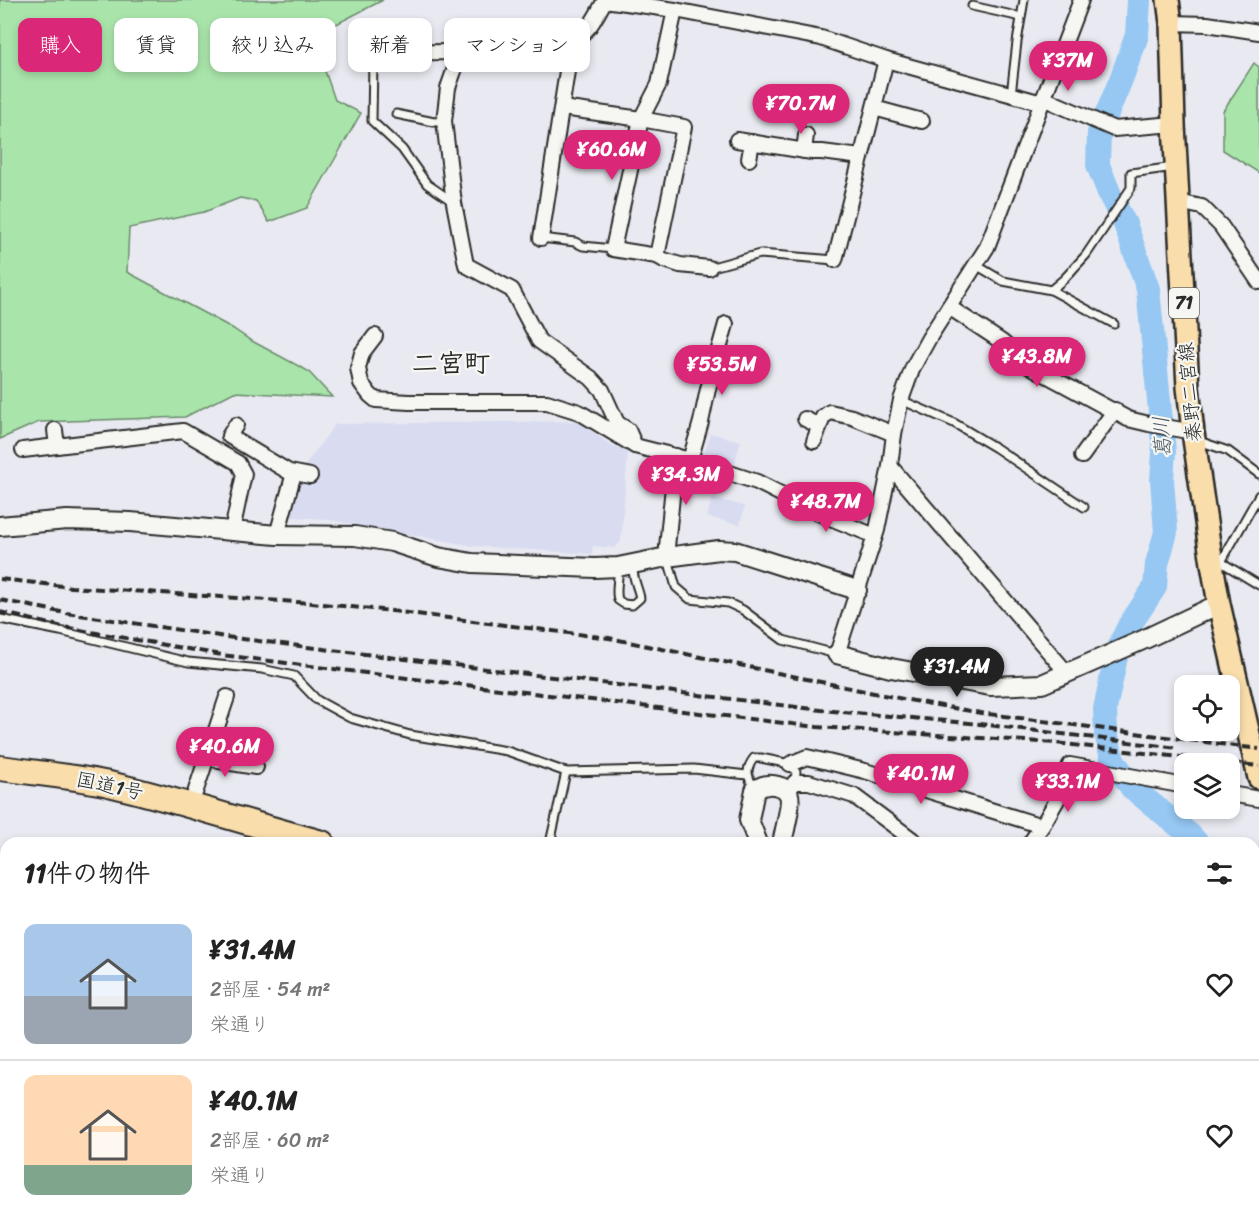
<!DOCTYPE html>
<html lang="ja">
<meta charset="utf-8">
<style>
:root{--surface:#fff;--page:#f6f6f6;--text:#222;--muted:#767676;--line:#e0e0e0;--accent:#db2777}
body{margin:0;font-family:Sriracha,"Klee One",sans-serif;background:var(--page);color:var(--text);height:100vh;display:flex;flex-direction:column;font-size:22px;white-space:nowrap}
*{box-sizing:border-box;margin:0}
p{font-size:20px;color:var(--muted)}
.icon{flex:none;width:33px;height:33px;fill:none;stroke:currentColor;stroke-width:2;stroke-linecap:round;stroke-linejoin:round}
.map{position:relative;flex:1;overflow:hidden}
.sheet{position:absolute;left:0px;top:837px;width:1260px;height:386px;display:flex;flex-direction:column;background:var(--surface);border-radius:18px 18px 0 0;box-shadow:0 3px 9px #0003}
.sheet>*{flex:none}
.top-card{position:absolute;left:18px;top:18px;width:600px;height:54px;display:flex;gap:12px}
.fabs{position:absolute;left:1174px;top:675px;display:grid;gap:12px}
.fabs a{display:grid;place-items:center;width:66px;height:66px;border-radius:12px;background:var(--surface);box-shadow:0 3px 9px #0003;font-size:30px}
.price{position:absolute;translate:-50% -51px;padding:0 14px;border-radius:21px;background:var(--accent);color:#fff;font-size:20px;line-height:39px;filter:drop-shadow(0 2px 3px #0008)}
.price::after{content:'';position:absolute;left:50%;top:36px;width:18px;height:14px;margin-left:-9px;background:inherit;clip-path:polygon(0 0,100% 0,50% 100%)}
.price.active{background:#222;color:#fff}
ul{padding:0;list-style:none}
li{display:flex;align-items:center;gap:18px;height:150px;padding:0 24px}
li+li{border-top:2px solid var(--line)}
li span{display:grid;place-items:center;flex:none;width:168px;height:120px;border-radius:12px;color:#555}
li>.icon{margin-inline-start:auto}
span .icon{width:72px;height:72px;fill:#fffc;stroke-width:1}
li b{font-size:26px}
h2{display:flex;justify-content:space-between;align-items:center;height:72px;padding:0 24px;font-size:26px}
.pill{padding:0 21px;border-radius:12px;background:var(--surface);box-shadow:0 3px 9px #0003;font-size:21px;line-height:54px}
.pill.active{background:var(--accent);color:#fff}
.map>svg:first-child{display:block}
</style>
<div class="map">
<svg width="1259" height="1222" viewBox="0 0 1259 1222">
<rect width="100%" height="100%" fill="#e9eaf1"/>
<filter id="ink" filterUnits="userSpaceOnUse"><feTurbulence type="fractalNoise" baseFrequency=".0167" numOctaves="2"/><feDisplacementMap in="SourceGraphic" scale="12" xChannelSelector="R" yChannelSelector="G"/><feConvolveMatrix kernelMatrix="1 2 1 2 8 2 1 2 1" color-interpolation-filters="sRGB"/></filter>
<g filter="url(#ink)">
<!-- built -->
<g fill="#d9dcf0">
<polygon points="578,421 612,446 628,451 621,542 614,548 593,546 592,554 473,546 324,519 289,517 297,481 308,483 311,471 303,468 335,424"/>
<polygon points="710,433 741,441 733,468 703,459"/>
<polygon points="712,498 745,506 740,525 707,517"/>
</g>
<!-- green -->
<g fill="#a9e5ab" stroke="#6a886b" stroke-width="1.5">
<polygon points="0,0 383,0 313,36 335,100 361,113 307,208 269,222 256,201 240,198 204,212 129,228 127,272 232,328 250,340 308,371 332,397 234,392 185,417 39,422 0,439"/>
<polygon points="1254,63 1259,67 1259,173 1223,150 1223,111"/>
</g>
<g fill="none" stroke-linecap="round" stroke-linejoin="round">
<!-- river -->
<g stroke="#96c8f3" stroke-width="24">
<polyline points="1139,0 1137,35 1122,77 1099,133 1098,165 1110,195 1125,224 1148,289 1164,452 1162,480 1166,532 1157,564 1155,587 1129,626 1121,642 1116,657 1105,709 1106,733 1112,758 1132,788 1190,835 1197,843"/>
<polyline points="1254,937 1259,947"/>
</g>
<!-- lane casing -->
<g stroke="#2b2b2b" stroke-width="11">
<g id="lane">
<polyline points="972,6 1021,17"/>
<polyline points="376,53 373,61 372,121 402,149 427,184 452,201"/>
<polyline points="1011,95 1017,42 1024,0"/>
<polyline points="396,114 434,122 444,121"/>
<polyline points="541,238 575,242 583,246 613,249"/>
<polyline points="976,265 1003,281 1051,290 1114,324"/>
<polyline points="709,268 760,254 835,260"/>
<polyline points="1051,290 1064,279 1086,255 1131,188 1131,173 1174,167"/>
<polyline points="901,400 954,423 996,448 1084,507"/>
<polyline points="1196,440 1228,451 1259,474"/>
<polyline points="668,559 676,587 690,599 728,603 743,610 783,640 836,654"/>
<polyline points="1221,562 1259,585"/>
<polyline points="1214,563 1221,562 1259,495"/>
<path d="M 618,569 C 619,580 615,590 618,600 L 624,604 L 632,605 L 640,598 C 638,587 632,578 633,566"/>
<polyline points="0,619 60,631 188,662 262,669 294,676 317,700 350,718 410,735 507,751 566,772 550,843"/>
<polyline points="566,772 694,769 747,775"/>
<path d="M 755,790 C 748,777 744,771 754,758 L 761,758 L 790,764 L 796,772 L 795,782"/>
<polyline points="405,1222 407,1216"/>
</g>
</g>
<!-- street casing -->
<g stroke="#2b2b2b" stroke-width="18">
<g id="street">
<path d="M 605,0 C 597,14 589,34 572,39 L 488,40 L 475,44 L 460,54 L 448,88 L 444,121 L 454,203 L 466,265 L 512,290 L 539,341 L 591,378 L 602,390 L 617,423 L 628,430 L 635,446"/>
<polyline points="605,0 675,10 821,38 886,60 1042,103"/>
<polyline points="675,10 659,84 641,119 613,249 657,256 664,260 680,265 709,268"/>
<polyline points="1171,23 1207,24 1259,32"/>
<polyline points="376,53 449,52 460,54"/>
<polyline points="1043,98 1114,129 1174,124"/>
<polyline points="562,108 641,119 684,127 657,256"/>
<polyline points="874,108 922,121"/>
<polyline points="737,140 812,152 822,152 861,157"/>
<polyline points="804,151 806,135"/>
<polyline points="749,159 752,142"/>
<polyline points="1178,202 1202,207 1221,226 1259,282"/>
<polyline points="541,238 572,39"/>
<polyline points="835,260 886,60"/>
<polyline points="949,307 1002,342 1028,365 1128,419 1149,424 1193,432"/>
<polyline points="375,336 362,353 358,368 361,383 370,395 376,400 409,402 547,402 579,412 635,446 690,460 757,482 818,513 875,536"/>
<polyline points="805,419 819,426"/>
<polyline points="236,425 229,436 289,472 310,476"/>
<polyline points="55,430 57,446"/>
<polyline points="814,441 823,417 830,412 852,417 894,434"/>
<polyline points="23,450 183,431 238,463 244,474 232,531"/>
<polyline points="1082,456 1115,410"/>
<polyline points="690,460 701,422 708,389 726,324"/>
<polyline points="890,466 1067,673"/>
<polyline points="277,535 294,473"/>
<polyline points="667,557 667,547 676,456"/>
<polyline points="837,654 877,530 890,466 894,434 901,400 913,367 929,338 987,247 1081,0"/>
<polyline points="208,754 219,761 256,767"/>
<polyline points="790,764 807,757 865,771 1042,826"/>
<polyline points="788,791 795,782 809,782 854,796 917,843"/>
<polyline points="1230,794 1259,799"/>
<polyline points="191,805 227,697"/>
<polyline points="1030,843 1042,826 1057,800 1070,765 1185,786"/>
<polyline points="0,888 2,881"/>
<polyline points="0,1031 1,1031"/>
<polyline points="1254,1187 1259,1188"/>
<polyline points="753,1216 767,1222"/>
<polyline points="1077,1216 1091,1222"/>
<polyline points="248,1222 249,1216"/>
<polyline points="487,1222 490,1216"/>
<polyline points="620,1222 625,1216"/>
<polyline points="924,1222 926,1216"/>
<polyline points="1183,1222 1185,1216"/>
</g>
</g>
<!-- secondary casing -->
<g stroke="#2b2b2b" stroke-width="22">
<g id="secondary">
<polyline points="0,526 67,520 130,522 277,535 355,536 392,542 438,557 472,563 595,568 618,567 667,557 719,550 735,551 857,590"/>
<polyline points="837,654 891,668 990,686 1042,684 1145,639 1219,604"/>
<path d="M 758,843 L 749,820 L 755,790 C 762,785 769,783 778,786 C 783,787 787,790 789,795 C 792,803 784,833 782,843"/>
</g>
</g>
<!-- primary casing -->
<g stroke="#2b2b2b" stroke-width="26">
<polyline id="primary" points="1168,0 1171,23 1174,124 1188,387 1193,432 1212,564 1219,604 1259,778"/>
</g>
<!-- highway casing -->
<g stroke="#2b2b2b" stroke-width="28">
<g id="highway">
<path d="M 0,768 C 36,773 73,776 109,784 C 181,801 250,824 322,843"/>
<polyline points="1254,1059 1259,1060"/>
</g>
</g>
<!-- lane -->
<use href="#lane" stroke="#f6f6f2" stroke-width="7"/>
<!-- street -->
<use href="#street" stroke="#f6f6f2" stroke-width="14"/>
<!-- secondary -->
<use href="#secondary" stroke="#f6f6f2" stroke-width="18"/>
<!-- primary -->
<use href="#primary" stroke="#f9ddab" stroke-width="21"/>
<!-- highway -->
<use href="#highway" stroke="#f9ddab" stroke-width="24"/>
<!-- rail -->
<g stroke="#2b2b2b" stroke-width="4" stroke-dasharray="9 4.5" stroke-linecap="butt">
<polyline points="0,579 71,587 312,603 392,611 609,638 903,699 981,713 1259,749"/>
<polyline points="0,600 66,613 226,637 821,710 980,724 1178,748"/>
<polyline points="0,612 63,627 222,655 382,675 817,727 1056,743 1259,766"/>
</g>
</g>
</g>
<g text-anchor="middle" dominant-baseline="central" stroke-width="4.5" stroke-linejoin="round" paint-order="stroke">
<!-- shield labels -->
<rect fill="#f6f6f2" stroke="#686867" stroke-width="1.5" x="1169" y="288" width="30" height="30" rx="4.5"/>
<g font-size="18" font-weight="bold" fill="#2b2b2b">
<text x="1184" y="303">71</text>
</g>
<!-- street labels -->
<g font-size="20" fill="#2b2b2b" stroke="#f6f6f2">
<text transform="translate(1190 392) rotate(-95)">秦野二宮線</text>
<text transform="translate(110 786) rotate(12)">国道1号</text>
</g>
<!-- water labels -->
<g font-size="21" font-style="italic" fill="#4b5a67" stroke="#f6f6f2">
<text transform="translate(1162 437) rotate(-94)">葛川</text>
</g>
<!-- district labels -->
<g font-size="26" font-weight="bold" fill="#2b2b2b" stroke="#f6f6f2">
<text x="451" y="363">二宮町</text>
</g>
</g>
</svg>
<div class="fabs">
<a><svg class="icon" aria-label="locate" viewBox="0 0 24 24"><circle cx="12" cy="12" r="6"/><path d="M12 2v4M12 18v4M2 12h4M18 12h4"/></svg></a>
<a><svg class="icon" aria-label="layers" viewBox="0 0 24 24"><path d="M12 4l9 5-9 5-9-5zM3 14l9 5 9-5"/></svg></a>
</div>
<b class="price" style="left:1068px;top:92px">¥37M</b>
<b class="price" style="left:801px;top:135px">¥70.7M</b>
<b class="price" style="left:612px;top:181px">¥60.6M</b>
<b class="price" style="left:1037px;top:388px">¥43.8M</b>
<b class="price" style="left:722px;top:396px">¥53.5M</b>
<b class="price" style="left:686px;top:506px">¥34.3M</b>
<b class="price" style="left:826px;top:533px">¥48.7M</b>
<b class="price active" style="left:957px;top:698px">¥31.4M</b>
<b class="price" style="left:225px;top:778px">¥40.6M</b>
<b class="price" style="left:921px;top:805px">¥40.1M</b>
<b class="price" style="left:1068px;top:813px">¥33.1M</b>
<div class="top-card">
<a class="pill active">購入</a>
<a class="pill">賃貸</a>
<a class="pill">絞り込み</a>
<a class="pill">新着</a>
<a class="pill">マンション</a>
</div>
<section class="sheet">
<h2>11件の物件<svg class="icon" aria-label="filters" viewBox="0 0 24 24"><path d="M4 7h16M4 17h16"/><circle cx="9" cy="7" r="2"/><circle cx="15" cy="17" r="2"/></svg></h2>
<ul>
<li><span style="background:linear-gradient(#a9c7e8 60%,#9aa5b1 0)"><svg class="icon" aria-label="home" viewBox="0 0 24 24"><path d="M3 11l9-7 9 7M6 9v11h12V9"/></svg></span><div><b>¥31.4M</b><p>2部屋 · 54 m²</p><p>栄通り</p></div><svg class="icon" aria-label="heart" viewBox="0 0 24 24"><path d="M12 20l-8-8c-3-5 5-10 8-4 3-6 11-1 8 4z"/></svg></li>
<li><span style="background:linear-gradient(#ffd9b3 75%,#7fa58c 0)"><svg class="icon" aria-label="home" viewBox="0 0 24 24"><path d="M3 11l9-7 9 7M6 9v11h12V9"/></svg></span><div><b>¥40.1M</b><p>2部屋 · 60 m²</p><p>栄通り</p></div><svg class="icon" aria-label="heart" viewBox="0 0 24 24"><path d="M12 20l-8-8c-3-5 5-10 8-4 3-6 11-1 8 4z"/></svg></li>
</ul>
</section>
</div>
